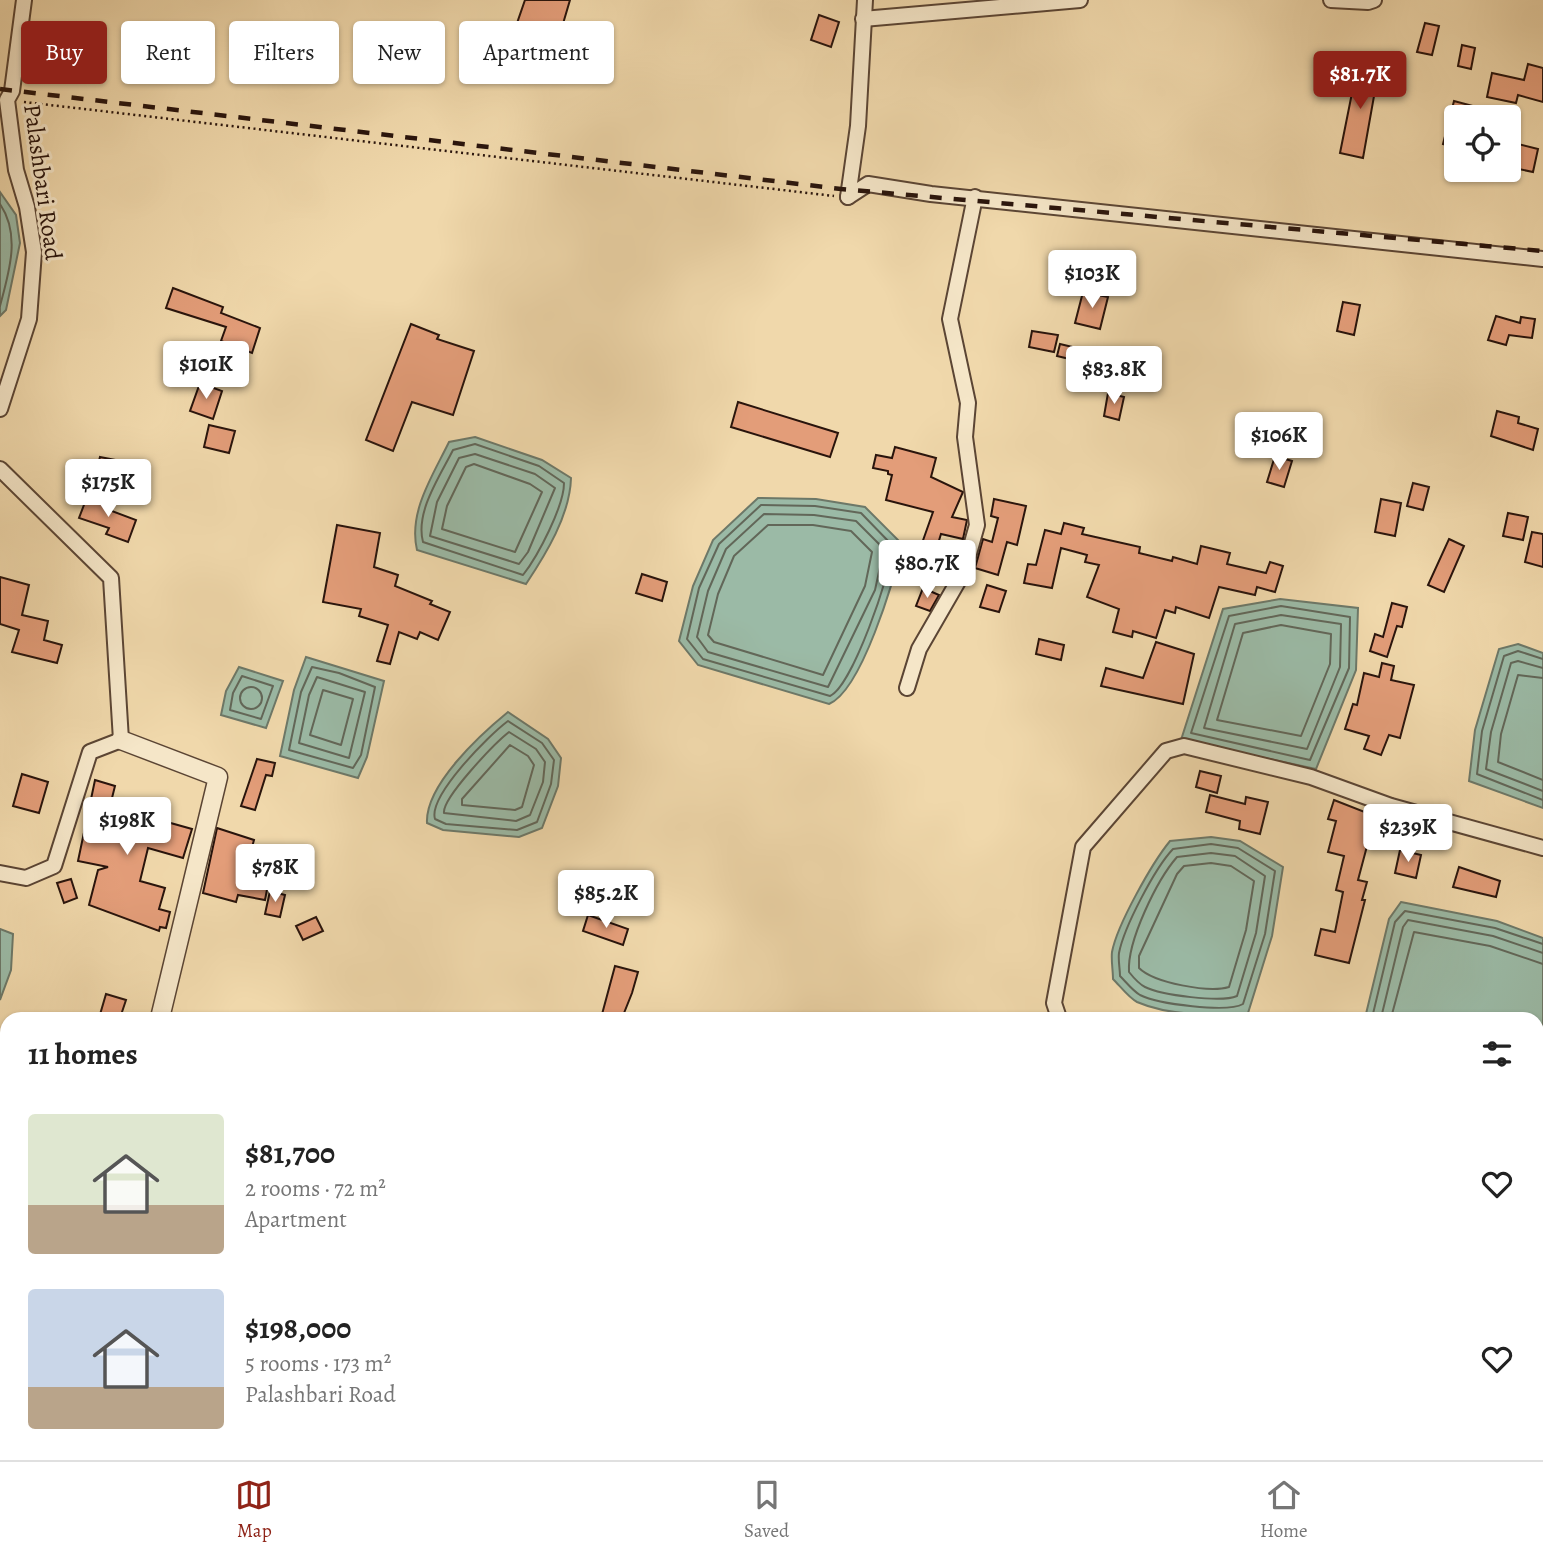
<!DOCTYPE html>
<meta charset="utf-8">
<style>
:root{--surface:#fff;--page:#f6f6f6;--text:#222;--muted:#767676;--line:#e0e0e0;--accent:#8f2418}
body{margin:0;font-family:Alegreya,serif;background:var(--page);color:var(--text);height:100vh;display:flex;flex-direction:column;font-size:26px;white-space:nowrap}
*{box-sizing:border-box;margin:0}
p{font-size:23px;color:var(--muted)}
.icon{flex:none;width:38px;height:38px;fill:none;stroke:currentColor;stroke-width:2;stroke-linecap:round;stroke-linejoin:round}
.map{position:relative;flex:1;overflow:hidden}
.sheet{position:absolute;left:0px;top:1012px;width:1544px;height:450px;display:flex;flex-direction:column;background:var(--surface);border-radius:21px 21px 0 0;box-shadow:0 2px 5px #0004}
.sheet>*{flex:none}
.top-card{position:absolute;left:21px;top:21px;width:700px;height:63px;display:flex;gap:14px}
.fabs{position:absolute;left:1444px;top:105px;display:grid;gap:14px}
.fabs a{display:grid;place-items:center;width:77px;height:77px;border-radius:7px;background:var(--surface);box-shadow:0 2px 5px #0004;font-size:35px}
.price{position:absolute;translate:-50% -60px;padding:0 16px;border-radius:7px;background:#fff;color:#222;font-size:23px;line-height:46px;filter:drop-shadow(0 2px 4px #0008)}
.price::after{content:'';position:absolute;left:50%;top:42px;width:21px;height:16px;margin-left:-10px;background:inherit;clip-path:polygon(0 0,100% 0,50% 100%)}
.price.on{background:var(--accent);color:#fff}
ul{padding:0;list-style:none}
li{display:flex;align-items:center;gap:21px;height:175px;padding:0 28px}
li span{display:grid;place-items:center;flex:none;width:196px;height:140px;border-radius:7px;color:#555}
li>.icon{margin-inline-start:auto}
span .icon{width:84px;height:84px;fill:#fffc;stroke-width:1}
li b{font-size:30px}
h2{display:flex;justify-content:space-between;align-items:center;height:84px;padding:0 28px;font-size:30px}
.tag{padding:0 24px;border-radius:7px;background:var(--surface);box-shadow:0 2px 5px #0004;font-size:24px;line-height:63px}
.tag.on{background:var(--accent);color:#fff}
.menu{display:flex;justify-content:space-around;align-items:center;height:98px;border-top:2px solid var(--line);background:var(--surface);font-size:19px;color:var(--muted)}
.menu a{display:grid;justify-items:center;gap:4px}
.menu .on{color:var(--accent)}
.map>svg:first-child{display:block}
</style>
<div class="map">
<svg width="1543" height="1460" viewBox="0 0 1543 1460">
<rect width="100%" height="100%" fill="#f0d8ab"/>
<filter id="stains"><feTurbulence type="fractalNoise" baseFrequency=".00286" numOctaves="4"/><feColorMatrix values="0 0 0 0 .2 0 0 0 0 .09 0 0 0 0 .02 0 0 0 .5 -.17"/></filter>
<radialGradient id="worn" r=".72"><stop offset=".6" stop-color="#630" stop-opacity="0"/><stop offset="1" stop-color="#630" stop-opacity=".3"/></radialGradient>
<!-- water -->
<g fill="#9bbaa6" stroke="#6d7868" stroke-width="2">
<polygon points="0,192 16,215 20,243 6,310 0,316"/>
<path d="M 475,437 L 542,460 L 571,478 C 570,515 546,554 526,584 L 417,550 C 408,512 433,475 449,442 Z"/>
<path d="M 758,498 L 816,499 L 865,507 L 902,544 C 894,580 862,690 829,704 L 698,665 L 679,641 L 693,586 L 713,540 Z"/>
<polygon points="1280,599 1358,608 1356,670 1316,769 1181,740 1223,609"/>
<polygon points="1518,644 1543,653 1543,808 1469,781 1475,730 1499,649"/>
<polygon points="306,657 384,681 367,757 358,778 280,756 294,690"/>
<polygon points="239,667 283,681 266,728 221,715 226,691"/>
<path d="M 508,712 L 548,739 L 561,758 L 558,786 L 542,828 L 519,837 L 443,830 L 427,823 C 425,785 481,734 508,712 Z"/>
<path d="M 1211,837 L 1240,841 L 1283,867 L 1272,936 L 1248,1013 C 1215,1016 1169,1016 1137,1002 C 1129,998 1120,986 1113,979 C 1113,971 1111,960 1112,952 C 1117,925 1152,863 1170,841 Z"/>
<polygon points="1401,902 1497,921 1543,938 1543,1140 1537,1138 1536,1018 1365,1018 1389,919"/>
<polygon points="0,929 13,934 11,970 0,1000"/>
<polygon points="1045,1454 1203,1454 1211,1460 1044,1460"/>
</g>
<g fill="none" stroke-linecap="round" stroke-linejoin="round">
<!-- shore -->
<g stroke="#626759" stroke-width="2">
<path d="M 0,204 C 21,235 9,272 0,306"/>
<path d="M 475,444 L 539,466 L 564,483 C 564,506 538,556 523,575 L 423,542 C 415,512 440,476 453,450 Z"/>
<polygon points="475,454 535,474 555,488 528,552 519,564 430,536 437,502 459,458"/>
<polygon points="474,464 530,484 542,492 515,552 442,529 447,506 466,467"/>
<path d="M 761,505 L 815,506 L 861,513 L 893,546 C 891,573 852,687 830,696 L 703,659 L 687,639 L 699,588 L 719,544 Z"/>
<polygon points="764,514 814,515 856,521 884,549 875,590 828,687 708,652 697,637 708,591 726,549"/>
<polygon points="768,525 813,525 851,531 872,552 865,586 823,675 714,642 708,635 718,594 734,556"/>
<polygon points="1281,606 1350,617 1349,668 1310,760 1191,733 1229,616"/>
<polygon points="1281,615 1341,624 1340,667 1307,749 1204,728 1235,624"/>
<polygon points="1281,625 1331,634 1330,664 1301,736 1217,720 1243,633"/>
<polyline points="1543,659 1518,651 1504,656 1482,731 1477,774 1543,800"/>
<polygon points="312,667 339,673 375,687 361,755 353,768 289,750 301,692"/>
<polyline points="1543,668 1518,661 1511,663 1491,732 1486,769 1543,791"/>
<polygon points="242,676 273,686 261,719 230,710 233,693"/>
<polygon points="317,677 365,692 349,758 299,743 309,695"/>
<polyline points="1543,678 1518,675 1501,734 1498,762 1543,780"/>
<circle cx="251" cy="698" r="11"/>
<polygon points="323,690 353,699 341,745 310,735"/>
<path d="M 508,721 L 542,743 L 554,760 L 551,784 L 537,822 L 517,830 L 446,824 L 435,819 C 428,796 489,735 508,721 Z"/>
<path d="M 509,732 L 536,749 L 545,762 L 543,782 L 530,815 L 516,821 L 444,813 C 442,798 495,743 509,732 Z"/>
<polygon points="510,745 528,756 534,765 522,807 515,810 462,805 462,799"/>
<path d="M 1211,844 L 1238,848 L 1275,871 L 1265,934 L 1243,1004 C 1227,1013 1158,1004 1140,995 C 1133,991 1126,982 1120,976 C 1120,969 1118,960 1119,953 C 1124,927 1155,868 1173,849 Z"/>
<path d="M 1211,853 L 1235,856 L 1265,876 L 1256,933 L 1237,996 C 1221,1003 1161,995 1145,987 C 1139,984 1133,977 1129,972 C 1127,941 1157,880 1177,857 Z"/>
<path d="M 1211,863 L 1231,866 L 1254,881 L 1246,930 L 1229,987 C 1209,993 1154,983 1139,968 L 1139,956 L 1177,874 L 1184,866 Z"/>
<polyline points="1372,1018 1395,922 1405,911 1495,928 1543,944"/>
<polyline points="1381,1018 1403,927 1408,920 1493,936 1543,953"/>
<polyline points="1391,1018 1414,932 1490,946 1543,964"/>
</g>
</g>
<!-- building -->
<g fill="#e39d79" stroke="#29140c" stroke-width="2">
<polygon points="525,0 570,0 557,44 515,29"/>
<polygon points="819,15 839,22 831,47 811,40"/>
<polygon points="1425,23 1439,26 1432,55 1417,52"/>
<polygon points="1462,45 1475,48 1471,69 1458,66"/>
<polygon points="1358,63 1379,68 1363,158 1340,153"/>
<polygon points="1528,64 1543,68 1543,102 1518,95 1516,103 1487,97 1492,73 1524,80"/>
<polygon points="1454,101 1499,113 1499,117 1456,117 1456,148 1443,144"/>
<polygon points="1514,143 1538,149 1533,172 1509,167"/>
<polygon points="173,288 223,307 221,313 260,328 252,353 221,341 226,327 166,308"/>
<polygon points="1083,292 1108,297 1100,329 1075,323"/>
<polygon points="1343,302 1360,305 1354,335 1337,331"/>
<polygon points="1496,316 1520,323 1521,317 1535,319 1532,338 1509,335 1506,345 1488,340"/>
<polygon points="411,324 439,335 437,339 474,351 453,415 412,402 393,451 366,440"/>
<polygon points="1032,331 1058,335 1054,352 1029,347"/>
<polygon points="1060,344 1085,350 1082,362 1057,356"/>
<polygon points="200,383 222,391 213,419 190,411"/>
<polygon points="1108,393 1124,397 1119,420 1104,416"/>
<polygon points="738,402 838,433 830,457 731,427"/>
<polygon points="1497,411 1519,417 1518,423 1538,429 1533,450 1491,436"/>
<polygon points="209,425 235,431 229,453 204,447"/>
<polygon points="895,447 936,458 931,477 963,492 952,517 967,520 963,539 941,534 930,570 914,566 933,512 886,500 892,475 888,474 888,471 873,468 876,455 892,458"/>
<polygon points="1275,456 1292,461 1284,487 1267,482"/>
<polygon points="100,457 126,462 121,486 94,480"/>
<polygon points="1413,483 1429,487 1423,510 1407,506"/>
<polygon points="87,497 111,506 109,510 136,520 128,542 106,534 109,528 79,518"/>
<polygon points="994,499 1026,506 1017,545 1007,542 998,575 975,568 983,539 992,542 998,518 991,516"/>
<polygon points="1381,499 1401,503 1395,536 1375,532"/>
<polygon points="1508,513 1528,517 1523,540 1503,536"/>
<polygon points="1064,523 1084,528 1082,534 1140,547 1139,553 1172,561 1173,557 1197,564 1201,546 1230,553 1227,564 1266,573 1270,562 1283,566 1275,592 1257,587 1255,595 1219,587 1209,618 1176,607 1175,613 1165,610 1156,638 1133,631 1132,637 1113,632 1119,609 1087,597 1099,565 1085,562 1087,555 1061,548 1052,588 1024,583 1028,564 1036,565 1045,530 1061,534"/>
<polygon points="337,525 380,533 374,567 398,575 395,586 432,601 430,604 450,612 438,640 420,632 417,639 399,632 390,664 377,661 388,625 359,616 361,609 323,602"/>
<polygon points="1532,532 1543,534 1543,567 1525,562"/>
<polygon points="1449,539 1464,546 1444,592 1428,585"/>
<polygon points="642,574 667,582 662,601 636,593"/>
<polygon points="0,577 29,585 22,615 48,621 44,640 62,645 57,663 12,652 19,630 0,624"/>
<polygon points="987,585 1006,591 999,612 980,607"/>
<polygon points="923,588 939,595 930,611 916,606"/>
<polygon points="1392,603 1407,607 1402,627 1397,626 1387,657 1370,651 1375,634 1383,637"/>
<polygon points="1039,639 1064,645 1061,660 1036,654"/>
<polygon points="1156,642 1194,654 1183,704 1101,686 1106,668 1143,678"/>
<polygon points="1382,663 1394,666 1391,680 1414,685 1400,738 1389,735 1381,755 1364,749 1369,736 1345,729 1353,704 1357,705 1364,673 1379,677"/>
<polygon points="257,759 275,763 272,776 266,775 255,810 241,806"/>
<polygon points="1200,771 1221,776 1217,793 1196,787"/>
<polygon points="22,774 48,782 39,813 13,806"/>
<polygon points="95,780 115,786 112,798 144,809 142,815 192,829 183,858 148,848 140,881 165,888 159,909 170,912 166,928 160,927 159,931 89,905 98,870 108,867 78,861"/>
<polygon points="1210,795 1245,804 1246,797 1268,802 1260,834 1239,829 1240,821 1206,812"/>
<polygon points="1334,800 1375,816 1358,880 1367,882 1362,900 1365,900 1349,963 1315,955 1321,929 1335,932 1343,892 1336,890 1344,856 1328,852 1336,821 1328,819"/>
<polygon points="217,828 254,840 246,869 270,874 265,900 238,895 236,902 203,893"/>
<polygon points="1400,850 1421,855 1416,878 1395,873"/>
<polygon points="1459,867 1500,881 1496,897 1453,887"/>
<polygon points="71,879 77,898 64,903 57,883"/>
<polygon points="270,891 285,895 280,917 265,914"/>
<polygon points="588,915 628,929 623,945 583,931"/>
<polygon points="316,917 323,931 303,940 296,926"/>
<polygon points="615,966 638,972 632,993 622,1018 601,1018"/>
<polygon points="106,994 126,1000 120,1018 99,1018"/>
</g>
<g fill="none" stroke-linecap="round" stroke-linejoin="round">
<!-- minor casing -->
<g stroke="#5b4534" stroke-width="18">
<g id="minor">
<polyline points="1331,0 1368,2 1374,0"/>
<polyline points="863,19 1080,0"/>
<polyline points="848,197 868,184 931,194 1543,259"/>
<polyline points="848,197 858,126 865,0"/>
<polyline points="0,409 29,319 34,252 27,207 16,170 7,100 12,91 24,0"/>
<polyline points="0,469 111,578 121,740 90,752 54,866 26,878 0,873"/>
<polyline points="907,688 919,649 964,571 977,525 965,437 968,403 950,319 975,197"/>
<polyline points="1059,1018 1054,1003 1083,847 1166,751 1184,746 1311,777 1391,806 1543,848"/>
<polyline points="0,1070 7,1070"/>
<polyline points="968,1460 970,1454"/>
</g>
</g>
<!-- tertiary casing -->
<g stroke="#5b4534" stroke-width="21">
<g id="tertiary">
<polyline points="121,740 218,777 160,1018"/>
<polyline points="88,1460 89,1454"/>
</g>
</g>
<!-- path -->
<polyline stroke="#29140c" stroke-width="2.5" stroke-dasharray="2 3.5" stroke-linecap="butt" points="24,102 834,196"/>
<!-- minor -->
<use href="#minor" stroke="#f5e6c8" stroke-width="14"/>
<!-- tertiary -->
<use href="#tertiary" stroke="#f5e6c8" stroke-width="18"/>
<!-- rail -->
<polyline stroke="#29140c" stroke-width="4.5" stroke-dasharray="12 12" stroke-linecap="butt" points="0,89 841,189 1543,251"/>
</g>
<g text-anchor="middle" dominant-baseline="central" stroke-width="6" stroke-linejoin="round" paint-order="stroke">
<!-- street labels -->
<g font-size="24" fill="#29140c" stroke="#f5e6c8">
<text transform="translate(43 182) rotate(82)">Palashbari Road</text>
</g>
</g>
<rect width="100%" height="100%" filter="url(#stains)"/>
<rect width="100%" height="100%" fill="url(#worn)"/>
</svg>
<div class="fabs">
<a><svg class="icon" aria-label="locate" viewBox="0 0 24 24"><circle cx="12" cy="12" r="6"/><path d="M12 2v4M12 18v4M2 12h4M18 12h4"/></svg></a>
</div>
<b class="price on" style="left:1360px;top:111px">$81.7K</b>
<b class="price" style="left:1092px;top:310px">$103K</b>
<b class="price" style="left:206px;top:401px">$101K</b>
<b class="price" style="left:1114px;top:406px">$83.8K</b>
<b class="price" style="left:1279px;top:472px">$106K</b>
<b class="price" style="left:108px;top:519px">$175K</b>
<b class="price" style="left:927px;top:600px">$80.7K</b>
<b class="price" style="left:127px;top:857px">$198K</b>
<b class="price" style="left:1408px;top:864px">$239K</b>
<b class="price" style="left:275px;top:904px">$78K</b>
<b class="price" style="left:606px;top:930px">$85.2K</b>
<div class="top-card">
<a class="tag on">Buy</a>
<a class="tag">Rent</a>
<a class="tag">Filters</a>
<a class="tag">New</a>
<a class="tag">Apartment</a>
</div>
<section class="sheet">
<h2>11 homes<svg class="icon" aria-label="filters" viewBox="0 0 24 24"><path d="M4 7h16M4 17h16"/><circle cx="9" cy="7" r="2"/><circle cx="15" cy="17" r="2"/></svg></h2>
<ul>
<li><span style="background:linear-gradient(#dfe7d0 65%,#b9a48a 0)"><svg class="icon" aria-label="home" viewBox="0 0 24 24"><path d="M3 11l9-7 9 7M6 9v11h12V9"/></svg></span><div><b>$81,700</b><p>2 rooms · 72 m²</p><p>Apartment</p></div><svg class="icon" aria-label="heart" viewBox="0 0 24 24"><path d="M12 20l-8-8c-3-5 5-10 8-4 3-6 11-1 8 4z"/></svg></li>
<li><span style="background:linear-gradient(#c9d6e8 70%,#b9a48a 0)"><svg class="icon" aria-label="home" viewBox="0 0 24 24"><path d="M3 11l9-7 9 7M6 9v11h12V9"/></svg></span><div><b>$198,000</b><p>5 rooms · 173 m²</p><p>Palashbari Road</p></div><svg class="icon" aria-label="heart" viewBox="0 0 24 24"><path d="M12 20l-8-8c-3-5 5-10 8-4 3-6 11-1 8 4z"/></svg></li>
</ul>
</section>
</div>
<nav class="menu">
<a class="on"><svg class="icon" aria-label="map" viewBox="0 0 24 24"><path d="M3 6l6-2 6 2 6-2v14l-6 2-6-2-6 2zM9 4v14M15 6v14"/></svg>Map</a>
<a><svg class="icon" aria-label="saved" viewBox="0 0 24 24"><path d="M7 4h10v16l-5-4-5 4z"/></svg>Saved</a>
<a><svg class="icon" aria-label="home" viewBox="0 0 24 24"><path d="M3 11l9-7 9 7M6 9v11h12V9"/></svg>Home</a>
</nav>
